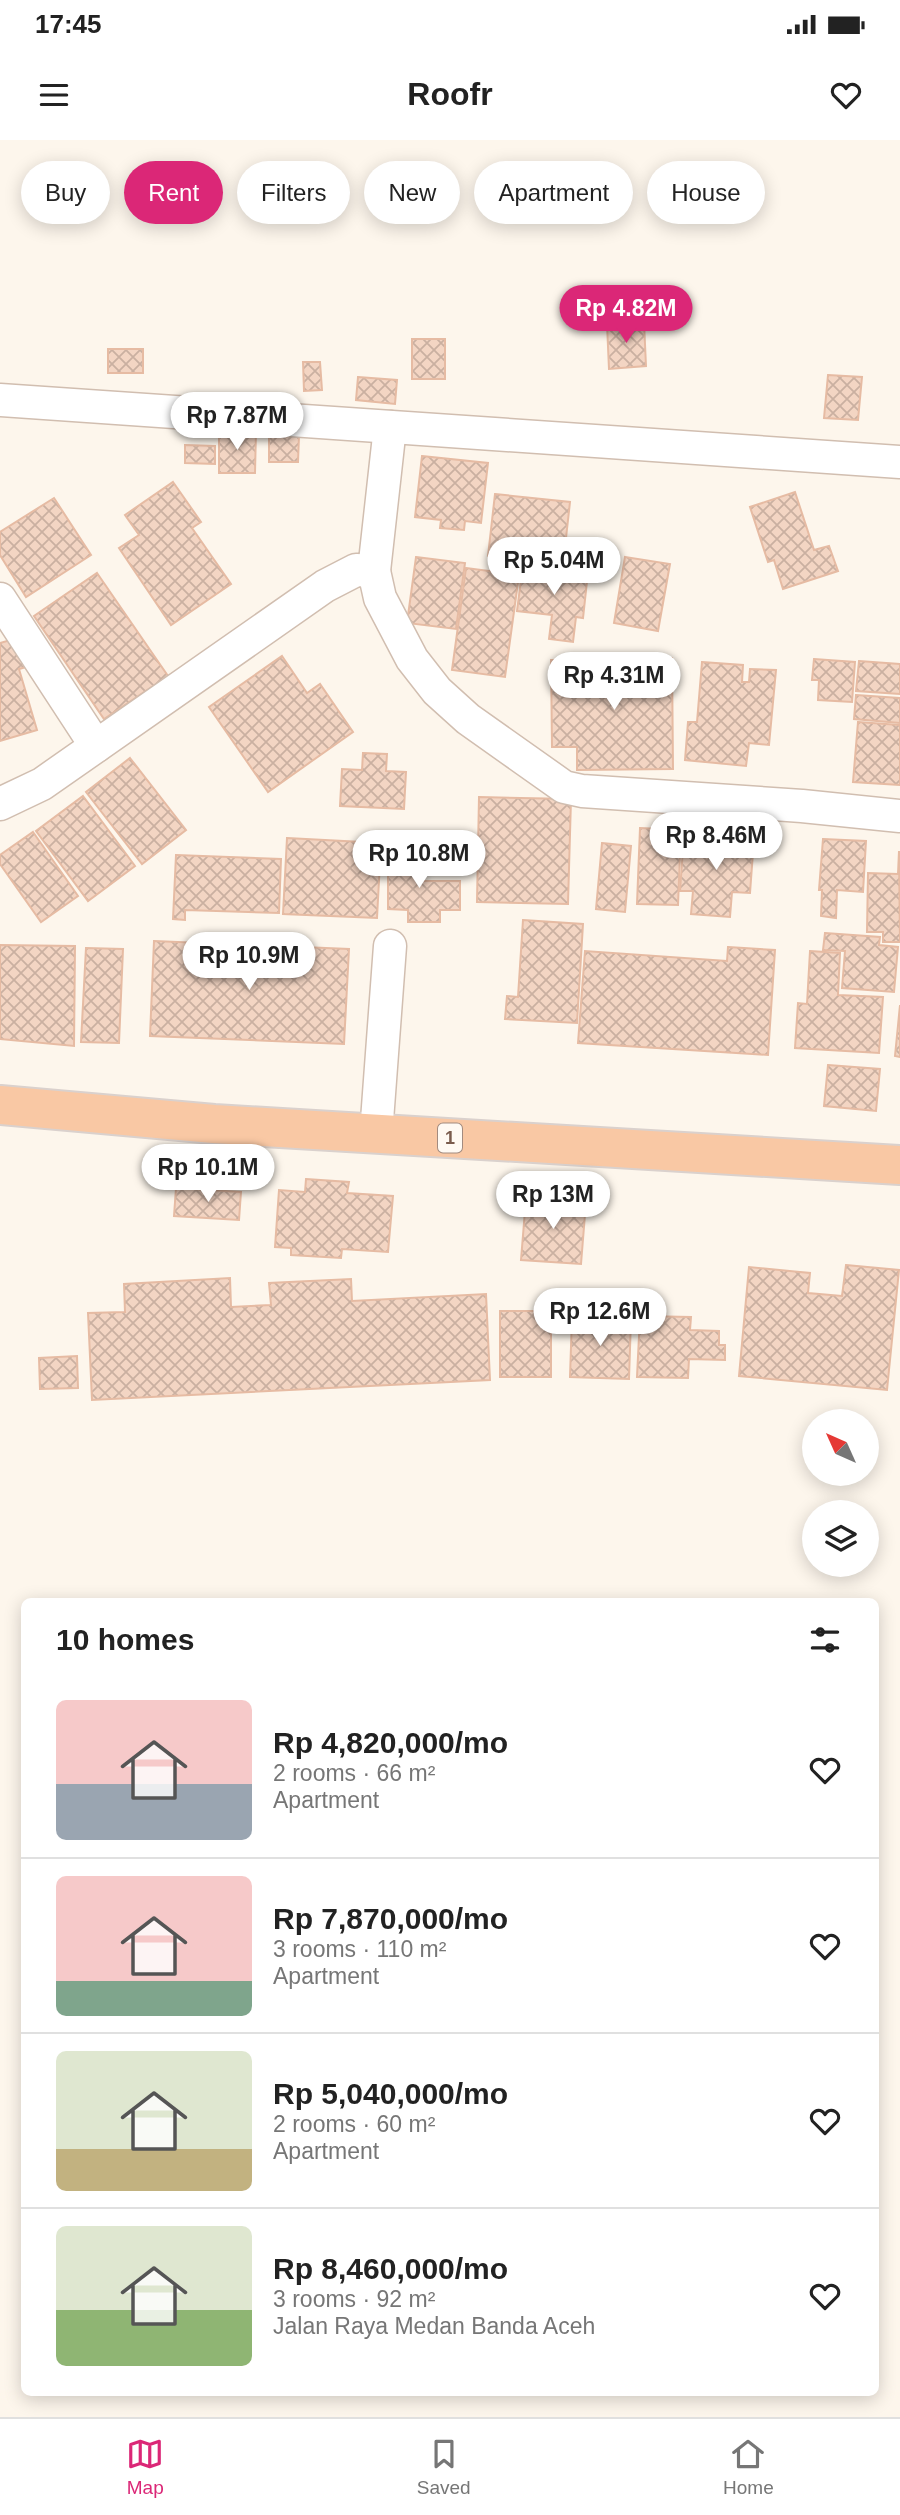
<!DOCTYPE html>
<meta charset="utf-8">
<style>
:root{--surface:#fff;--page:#f6f6f6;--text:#222;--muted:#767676;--line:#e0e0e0;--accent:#db2777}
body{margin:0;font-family:Arial,sans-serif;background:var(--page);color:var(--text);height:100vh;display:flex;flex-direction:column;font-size:26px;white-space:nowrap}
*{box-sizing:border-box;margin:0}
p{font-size:23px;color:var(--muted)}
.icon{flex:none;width:38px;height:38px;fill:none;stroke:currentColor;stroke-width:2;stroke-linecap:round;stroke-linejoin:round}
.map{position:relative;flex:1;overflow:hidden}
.panel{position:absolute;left:21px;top:1458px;width:858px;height:798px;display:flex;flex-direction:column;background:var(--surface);border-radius:10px;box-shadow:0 4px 18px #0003}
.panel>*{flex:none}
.guide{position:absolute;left:21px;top:21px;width:859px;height:63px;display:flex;gap:14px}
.needle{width:46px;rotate:315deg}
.tools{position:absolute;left:802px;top:1269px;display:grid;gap:14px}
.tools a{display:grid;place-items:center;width:77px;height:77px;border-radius:50%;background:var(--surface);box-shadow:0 4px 18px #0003;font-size:35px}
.price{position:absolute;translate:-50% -60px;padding:0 16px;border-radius:24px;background:#fff;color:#222;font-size:23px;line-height:46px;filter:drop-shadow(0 2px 4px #0008)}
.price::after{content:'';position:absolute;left:50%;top:42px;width:21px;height:16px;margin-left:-10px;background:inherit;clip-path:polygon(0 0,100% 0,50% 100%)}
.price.active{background:var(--accent);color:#fff}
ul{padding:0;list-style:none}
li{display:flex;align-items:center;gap:21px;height:175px;padding:0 35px}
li+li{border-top:2px solid var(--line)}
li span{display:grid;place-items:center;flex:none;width:196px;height:140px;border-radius:10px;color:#555}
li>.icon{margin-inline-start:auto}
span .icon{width:84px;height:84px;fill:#fffc;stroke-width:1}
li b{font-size:30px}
h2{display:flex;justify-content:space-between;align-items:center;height:84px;padding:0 35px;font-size:30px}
.chip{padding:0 24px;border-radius:32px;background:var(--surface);box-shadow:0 4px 18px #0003;font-size:24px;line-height:63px}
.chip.active{background:var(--accent);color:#fff}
.status{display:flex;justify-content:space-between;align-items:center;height:49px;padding:0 35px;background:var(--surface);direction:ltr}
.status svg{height:19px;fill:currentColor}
header{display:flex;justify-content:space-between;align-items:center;height:91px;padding:0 35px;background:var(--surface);font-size:32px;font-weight:800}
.tab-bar{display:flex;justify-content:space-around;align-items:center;height:98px;border-top:2px solid var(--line);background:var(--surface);font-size:19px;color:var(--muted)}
.tab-bar a{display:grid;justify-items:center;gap:4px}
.tab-bar .active{color:var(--accent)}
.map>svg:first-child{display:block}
</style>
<div class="status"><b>17:45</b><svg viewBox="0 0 49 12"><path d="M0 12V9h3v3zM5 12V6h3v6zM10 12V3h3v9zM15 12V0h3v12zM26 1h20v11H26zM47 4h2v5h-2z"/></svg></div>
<header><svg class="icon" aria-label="menu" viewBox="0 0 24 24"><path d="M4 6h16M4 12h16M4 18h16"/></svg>Roofr<svg class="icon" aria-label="heart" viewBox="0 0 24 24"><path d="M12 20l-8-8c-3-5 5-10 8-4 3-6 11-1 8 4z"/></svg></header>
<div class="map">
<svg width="900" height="2277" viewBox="0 0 900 2277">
<defs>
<pattern id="building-cross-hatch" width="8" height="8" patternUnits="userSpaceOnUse" patternTransform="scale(1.75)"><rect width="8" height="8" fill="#f3d5c3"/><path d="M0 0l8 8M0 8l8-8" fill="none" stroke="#cab0a1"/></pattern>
</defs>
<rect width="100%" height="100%" fill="#fdf6ec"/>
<!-- building -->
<g fill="url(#building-cross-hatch)" stroke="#e6bba3" stroke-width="2">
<polygon points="644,182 646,226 609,229 607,184"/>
<rect x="412" y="199" width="33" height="40"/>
<rect x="108" y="209" width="35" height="24"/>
<polygon points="303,222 320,222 322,250 304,251"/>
<polygon points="828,235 862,237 858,280 824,278"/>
<polygon points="358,237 397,240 395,264 356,260"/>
<polygon points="219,290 256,291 255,333 219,333"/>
<polygon points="269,296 299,296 298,322 269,322"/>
<polygon points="185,305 215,306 215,324 185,323"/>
<polygon points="422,316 488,323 481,383 465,381 464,390 440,388 441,380 415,377"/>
<polygon points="173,342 201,382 192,388 231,444 171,485 119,408 139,395 125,375"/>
<polygon points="795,352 814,410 829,406 838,431 783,449 774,420 768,422 750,367"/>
<polygon points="495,354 570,362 563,425 488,416"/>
<polygon points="54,358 91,415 26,457 0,415 0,392"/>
<polygon points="416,417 465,423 456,489 407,483"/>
<polygon points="625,417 670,424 658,491 614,483"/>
<polygon points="523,424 588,432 583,478 576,477 573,502 549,499 552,475 517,471"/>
<polygon points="466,428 519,435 505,537 452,530"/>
<polygon points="97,433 168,536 104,579 34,476"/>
<polygon points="21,497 30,526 19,529 37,590 0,601 0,503"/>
<polygon points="282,516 307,553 320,544 353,592 268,652 209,567"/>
<polygon points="672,518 673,629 577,630 577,607 552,607 551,520"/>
<polygon points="814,519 855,522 852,562 818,560 819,540 812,540"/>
<polygon points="859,521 900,524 900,554 856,551"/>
<polygon points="702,522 743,525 742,542 749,542 750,529 776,530 769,605 749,603 746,626 685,620 688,582 697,582"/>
<polygon points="856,555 900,558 900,583 854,579"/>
<polygon points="858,582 900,585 900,645 853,642"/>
<polygon points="363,613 387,614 386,631 406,632 404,669 340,666 342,629 362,630"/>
<polygon points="130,618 186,690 142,724 86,652"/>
<polygon points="83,656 135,726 88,761 36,691"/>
<polygon points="479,657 571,659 568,764 477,762"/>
<polygon points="640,688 681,690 678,765 637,764"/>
<polygon points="33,692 78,756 41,782 0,724 0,715"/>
<polygon points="684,694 754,699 750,753 732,752 730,777 691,774 693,751 680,751"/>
<polygon points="287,698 381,703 377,778 283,774"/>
<polygon points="823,699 866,701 863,752 837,750 836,778 821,776 822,750 819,750"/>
<polygon points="602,703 631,706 625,772 596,769"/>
<polygon points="899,711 900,802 883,802 883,792 867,792 868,733 898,734"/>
<polygon points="388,713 420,713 420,741 460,741 460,770 440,770 440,782 408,782 408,770 388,769"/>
<polygon points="176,715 281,719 279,773 185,770 185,780 173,779"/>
<polygon points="523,780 583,784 577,883 505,879 507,856 518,857"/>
<polygon points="825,793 880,797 879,805 898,807 894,852 842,848 845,811 823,810"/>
<polygon points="154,801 349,809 344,904 150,896"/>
<polygon points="0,805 75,806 74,906 0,899"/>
<polygon points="728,807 775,810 768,915 578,903 585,811 727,821"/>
<polygon points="86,808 123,809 119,903 81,902"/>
<polygon points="810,811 840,813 838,855 883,857 879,913 795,908 798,863 807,864"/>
<polygon points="900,865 900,917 895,916"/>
<polygon points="828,925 880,929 876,971 824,966"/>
<polygon points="306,1039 349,1042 347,1053 393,1056 388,1112 342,1109 341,1118 291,1115 291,1108 275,1107 279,1050 305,1052"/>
<polygon points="176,1048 241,1052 239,1080 174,1076"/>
<polygon points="526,1058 586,1062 581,1124 521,1120"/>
<polygon points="846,1125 899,1130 887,1250 739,1236 749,1127 810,1133 808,1153 842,1156"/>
<polygon points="230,1138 231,1167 271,1165 269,1143 351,1139 352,1161 486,1154 490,1240 92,1260 88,1173 125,1172 124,1144"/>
<rect x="500" y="1171" width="51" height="66"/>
<polygon points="640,1176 691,1177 690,1190 719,1191 719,1205 725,1205 725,1220 689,1219 688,1238 637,1237"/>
<polygon points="572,1177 631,1179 629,1239 570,1237"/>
<polygon points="77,1216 78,1248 40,1249 39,1218"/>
</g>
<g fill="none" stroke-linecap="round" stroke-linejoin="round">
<!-- minor casing -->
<g stroke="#d1beb0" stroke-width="35">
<g id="minor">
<polyline points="0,260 900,322"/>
<polyline points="374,431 380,458 412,519 437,551 468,579 564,647 582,651 802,666 900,676"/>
<polyline points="0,459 96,606"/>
<polyline points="0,664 42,644 325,446 356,430 374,431 390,287"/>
<polyline points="376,994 390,806"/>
</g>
</g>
<!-- trunk casing -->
<g stroke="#dad1cd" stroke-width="42">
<polyline id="trunk" points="0,965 214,984 900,1025"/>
</g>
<!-- minor -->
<use href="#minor" stroke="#fff" stroke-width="32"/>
<!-- trunk -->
<use href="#trunk" stroke="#f9c8a4" stroke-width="38"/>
</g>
<g text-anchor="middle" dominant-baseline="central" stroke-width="5" stroke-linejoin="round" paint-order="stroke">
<!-- shield labels -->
<rect fill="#fffaf3" stroke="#a28b7f" stroke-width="2" x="438" y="983.5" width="24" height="29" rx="5"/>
<g font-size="18" font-weight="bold" fill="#7a5c4d">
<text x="450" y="998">1</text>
</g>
</g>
</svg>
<div class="tools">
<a><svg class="needle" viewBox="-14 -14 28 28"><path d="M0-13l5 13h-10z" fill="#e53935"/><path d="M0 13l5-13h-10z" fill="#767676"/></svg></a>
<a><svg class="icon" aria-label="layers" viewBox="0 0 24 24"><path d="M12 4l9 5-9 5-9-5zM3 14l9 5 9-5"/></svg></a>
</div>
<b class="price active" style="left:626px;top:205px">Rp 4.82M</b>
<b class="price" style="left:237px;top:312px">Rp 7.87M</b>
<b class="price" style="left:554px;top:457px">Rp 5.04M</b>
<b class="price" style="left:614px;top:572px">Rp 4.31M</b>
<b class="price" style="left:716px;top:732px">Rp 8.46M</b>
<b class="price" style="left:419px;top:750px">Rp 10.8M</b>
<b class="price" style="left:249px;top:852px">Rp 10.9M</b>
<b class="price" style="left:208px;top:1064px">Rp 10.1M</b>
<b class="price" style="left:553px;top:1091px">Rp 13M</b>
<b class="price" style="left:600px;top:1208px">Rp 12.6M</b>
<div class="guide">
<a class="chip">Buy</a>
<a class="chip active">Rent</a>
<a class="chip">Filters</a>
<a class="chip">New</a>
<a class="chip">Apartment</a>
<a class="chip">House</a>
</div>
<section class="panel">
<h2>10 homes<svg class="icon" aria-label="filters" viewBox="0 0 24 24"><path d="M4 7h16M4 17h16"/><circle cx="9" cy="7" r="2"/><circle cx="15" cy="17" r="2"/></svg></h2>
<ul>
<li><span style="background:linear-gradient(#f6c9c9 60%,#9aa5b1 0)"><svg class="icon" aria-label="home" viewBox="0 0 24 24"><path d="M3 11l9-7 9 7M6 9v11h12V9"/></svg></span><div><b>Rp 4,820,000/mo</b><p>2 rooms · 66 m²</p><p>Apartment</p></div><svg class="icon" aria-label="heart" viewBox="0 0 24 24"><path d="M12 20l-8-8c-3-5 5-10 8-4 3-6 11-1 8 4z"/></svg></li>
<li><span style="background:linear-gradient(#f6c9c9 75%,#7fa58c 0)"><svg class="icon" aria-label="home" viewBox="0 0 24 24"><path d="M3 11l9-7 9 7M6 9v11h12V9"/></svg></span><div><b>Rp 7,870,000/mo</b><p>3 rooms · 110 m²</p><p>Apartment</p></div><svg class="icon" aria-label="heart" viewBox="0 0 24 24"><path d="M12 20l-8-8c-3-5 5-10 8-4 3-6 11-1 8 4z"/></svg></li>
<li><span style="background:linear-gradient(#dfe7d0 70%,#c2b280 0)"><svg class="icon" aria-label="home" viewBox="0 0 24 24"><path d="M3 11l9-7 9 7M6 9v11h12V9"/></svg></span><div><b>Rp 5,040,000/mo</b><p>2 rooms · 60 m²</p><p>Apartment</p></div><svg class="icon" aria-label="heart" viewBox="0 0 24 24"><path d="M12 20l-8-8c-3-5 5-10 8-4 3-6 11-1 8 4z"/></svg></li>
<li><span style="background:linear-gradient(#dfe7d0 60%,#8fb573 0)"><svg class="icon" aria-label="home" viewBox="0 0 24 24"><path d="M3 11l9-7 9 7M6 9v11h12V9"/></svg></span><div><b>Rp 8,460,000/mo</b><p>3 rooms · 92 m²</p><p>Jalan Raya Medan Banda Aceh</p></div><svg class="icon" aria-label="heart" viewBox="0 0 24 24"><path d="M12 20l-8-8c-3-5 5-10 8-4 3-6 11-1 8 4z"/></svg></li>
</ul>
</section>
</div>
<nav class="tab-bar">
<a class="active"><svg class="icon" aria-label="map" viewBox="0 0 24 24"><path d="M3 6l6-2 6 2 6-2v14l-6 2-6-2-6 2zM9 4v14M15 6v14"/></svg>Map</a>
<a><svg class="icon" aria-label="saved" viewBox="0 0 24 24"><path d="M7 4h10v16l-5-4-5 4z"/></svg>Saved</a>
<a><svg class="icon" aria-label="home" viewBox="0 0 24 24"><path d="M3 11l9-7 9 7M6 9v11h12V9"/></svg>Home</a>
</nav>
